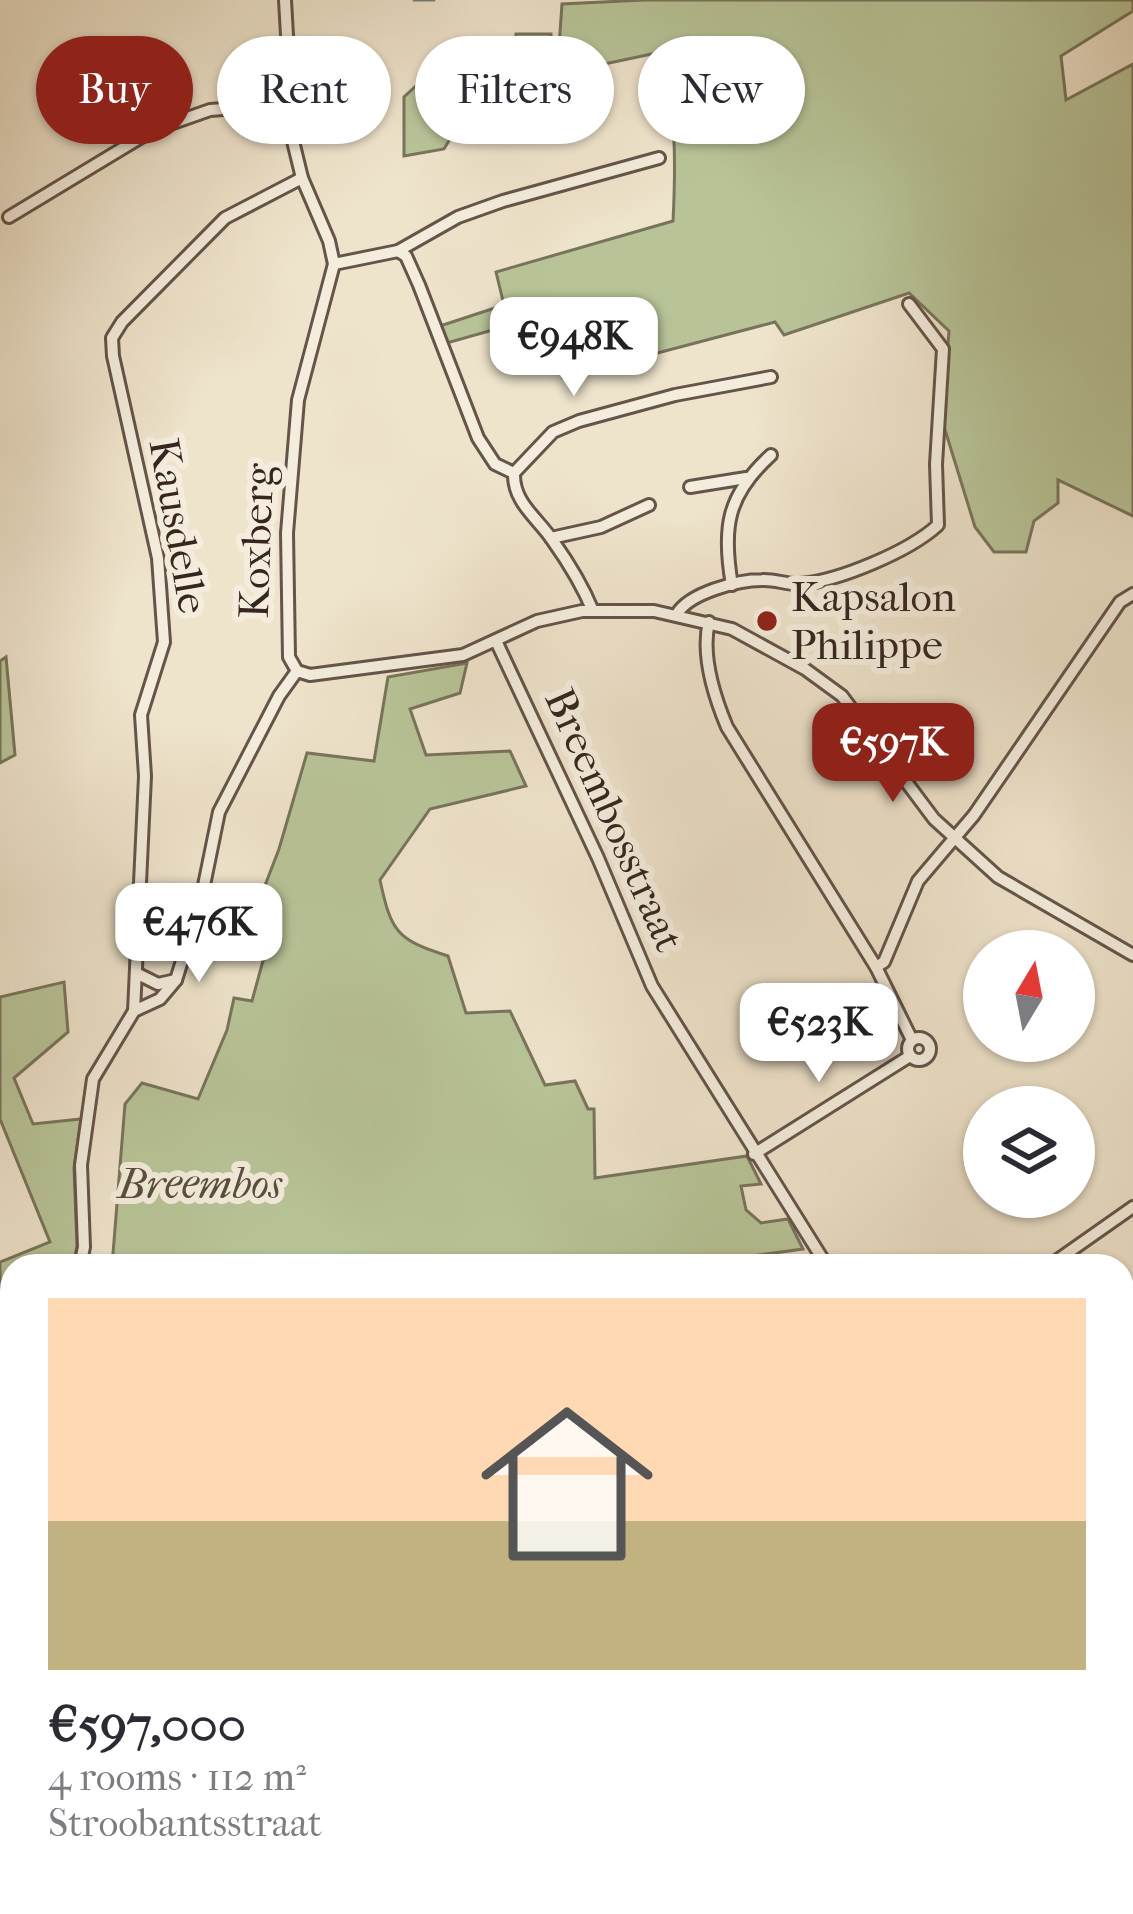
<!DOCTYPE html>
<meta charset="utf-8">
<style>
:root{--surface:#fff;--page:#f7f7f7;--text:#2b2b33;--muted:#7c7c81;--accent:#8f2418}
body{margin:0;font-family:"IM FELL French Canon",serif;background:var(--page);color:var(--text);height:100vh;display:flex;flex-direction:column;font-size:45px;white-space:nowrap}
*{box-sizing:border-box;margin:0}
p{font-size:39px;color:var(--muted)}
.icon{flex:none;width:66px;height:66px;fill:none;stroke:currentColor;stroke-width:2;stroke-linecap:round;stroke-linejoin:round}
.map{position:relative;flex:1;overflow:hidden}
.drawer{position:absolute;left:0px;top:1254px;width:1134px;height:660px;display:flex;flex-direction:column;background:var(--surface);border-radius:36px 36px 0 0;box-shadow:0 3px 9px #0004}
.drawer>*{flex:none}
.banner{position:absolute;left:36px;top:36px;width:1062px;height:108px;display:flex;gap:24px}
.needle{width:78px;rotate:10deg}
.fabs{position:absolute;left:963px;top:930px;display:grid;gap:24px}
.fabs a{display:grid;place-items:center;width:132px;height:132px;border-radius:50%;background:var(--surface);box-shadow:0 3px 9px #0004;font-size:60px}
.price{position:absolute;translate:-50% -102px;padding:0 27px;border-radius:24px;background:#fff;color:#222;font-size:39px;line-height:78px;filter:drop-shadow(0 3px 6px #0008)}
.price::after{content:'';position:absolute;left:50%;top:72px;width:36px;height:27px;margin-left:-18px;background:inherit;clip-path:polygon(0 0,100% 0,50% 100%)}
.price.selected{background:var(--accent);color:#fff}
ul{padding:0;list-style:none}
li{display:grid;align-content:center;gap:24px;height:636px;padding:0 48px}
li span{display:grid;place-items:center;height:372px;border-radius:0px;color:#555}
li>.icon{margin-inline-start:auto}
span .icon{width:216px;height:216px;fill:#fffc;stroke-width:1}
li b{font-size:51px}
.pill{padding:0 42px;border-radius:54px;background:var(--surface);box-shadow:0 3px 9px #0004;font-size:42px;line-height:108px}
.pill.selected{background:var(--accent);color:#fff}
.map>svg:first-child{display:block}
</style>
<div class="map">
<svg width="1133" height="1914" viewBox="0 0 1133 1914">
<rect width="100%" height="100%" fill="#eee3cb"/>
<filter id="stains"><feTurbulence type="fractalNoise" baseFrequency=".00167" numOctaves="4"/><feColorMatrix values="0 0 0 0 .2 0 0 0 0 .09 0 0 0 0 .02 0 0 0 .5 -.17"/></filter>
<radialGradient id="worn" r=".72"><stop offset=".6" stop-color="#630" stop-opacity="0"/><stop offset="1" stop-color="#630" stop-opacity=".3"/></radialGradient>
<!-- green -->
<g fill="#b8c498" stroke="#78745c" stroke-width="3">
<path d="M 644,0 L 1133,0 L 1133,11 L 1061,56 L 1066,100 L 1133,64 L 1133,516 L 1058,480 L 1058,503 L 1034,521 L 1026,552 L 994,552 L 975,527 L 942,420 L 949,331 L 909,293 L 784,335 L 775,322 L 563,378 L 555,343 L 507,356 L 496,329 L 447,343 L 440,326 L 504,305 L 496,272 L 673,221 C 676,162 676,110 661,52 L 557,74 L 562,4 Z"/>
<rect x="516" y="34" width="35" height="19"/>
<polygon points="418,84 445,85 472,103 444,149 404,156 404,97"/>
<polygon points="6,657 15,755 0,763 0,661"/>
<path d="M 467,663 L 460,693 L 410,709 L 426,755 L 510,751 L 526,786 L 430,809 L 380,880 C 391,932 397,940 448,956 L 466,1013 L 510,1011 L 545,1085 L 575,1081 L 588,1109 L 594,1109 L 595,1178 L 747,1156 L 761,1184 L 741,1186 L 746,1210 L 761,1223 L 788,1219 L 803,1249 L 679,1266 L 112,1266 L 125,1104 L 142,1083 L 198,1099 L 227,1030 L 234,998 L 252,1001 L 267,946 L 246,935 L 279,849 L 307,753 L 374,761 L 388,677 Z"/>
<polygon points="64,982 68,1032 14,1078 33,1124 81,1119 74,1168 77,1246 73,1266 12,1266 12,1324 0,1332 0,1262 50,1242 0,1119 0,997"/>
<polygon points="0,1366 12,1383 12,1457 0,1459"/>
<polygon points="956,1902 1093,1902 1108,1914 958,1914"/>
</g>
<g fill="none" stroke-linecap="round" stroke-linejoin="round">
<!-- stream -->
<polyline stroke="#728177" stroke-width="3" points="414,0 434,0"/>
<!-- minor casing -->
<g stroke="#65544a" stroke-width="16">
<g id="minor">
<polyline points="285,0 293,141 302,178 329,241 334,264 298,400 287,533 289,657 297,671 310,675 463,655 537,621 582,611 654,611 732,629 805,669 842,696 934,819 998,877 1133,955"/>
<polyline points="9,217 153,130 210,110 290,104"/>
<polyline points="398,251 406,256 419,285 478,438 495,464 514,473"/>
<polyline points="334,264 398,251 458,217 503,201 659,158"/>
<polyline points="514,473 553,432 579,421 675,395 771,377"/>
<path d="M 514,473 C 513,503 538,518 553,541 C 568,562 583,587 593,611"/>
<polyline points="690,487 746,478"/>
<polyline points="551,538 601,527 649,505"/>
<path d="M 732,585 C 722,528 727,495 771,455"/>
<path d="M 677,614 C 689,593 738,580 762,580 C 775,579 787,585 800,584 C 839,581 910,551 938,525 L 936,464 L 943,349 L 909,304"/>
<path d="M 709,622 C 701,655 714,696 727,727 L 876,967 L 912,1040"/>
<polyline points="497,643 598,858 652,986 827,1266"/>
<polyline points="876,967 884,962 918,881 974,815 1120,602 1133,594"/>
<polyline points="176,980 201,900 219,812 279,696 297,671"/>
<polyline points="134,1011 145,776 141,715 164,642 158,558 113,356 112,338 122,322 225,218 302,178"/>
<circle cx="919" cy="1049" r="11"/>
<polyline points="754,1154 910,1056"/>
<polyline points="80,1266 84,1247 81,1165 93,1079 134,1011 160,999 176,980 158,984 136,973"/>
<polyline points="1049,1266 1133,1207"/>
<polyline points="0,1340 12,1332"/>
<polyline points="1122,1462 1133,1463"/>
</g>
</g>
<!-- minor -->
<use href="#minor" stroke="#f4eddd" stroke-width="10"/>
</g>
<!-- markers -->
<circle fill="#8f2418" stroke="#f4eddd" stroke-width="4.5" cx="767" cy="621" r="12"/>
<g text-anchor="middle" dominant-baseline="central" stroke-width="12" stroke-linejoin="round" paint-order="stroke">
<!-- street labels -->
<g font-size="42" fill="#37251f" stroke="#f4eddd">
<text transform="translate(178 526) rotate(80)">Kausdelle</text>
<text transform="translate(257 541) rotate(-88)">Koxberg</text>
<text transform="translate(614 820) rotate(66)">Breembosstraat</text>
</g>
<!-- poi labels -->
<g font-size="42" fill="#37251f" stroke="#f4eddd" text-anchor="start">
<text x="791" y="597">Kapsalon<tspan x="791" dy="48">Philippe</tspan></text>
</g>
<!-- park labels -->
<g font-size="42" font-style="italic" fill="#574d3d" stroke="#f4eddd">
<text x="200" y="1184">Breembos</text>
</g>
</g>
<rect width="100%" height="100%" filter="url(#stains)"/>
<rect width="100%" height="100%" fill="url(#worn)"/>
</svg>
<div class="fabs">
<a><svg class="needle" viewBox="-14 -14 28 28"><path d="M0-13l5 13h-10z" fill="#e53935"/><path d="M0 13l5-13h-10z" fill="#7c7c81"/></svg></a>
<a><svg class="icon" aria-label="layers" viewBox="0 0 24 24"><path d="M12 4l9 5-9 5-9-5zM3 14l9 5 9-5"/></svg></a>
</div>
<b class="price" style="left:574px;top:399px">€948K</b>
<b class="price selected" style="left:893px;top:805px">€597K</b>
<b class="price" style="left:199px;top:985px">€476K</b>
<b class="price" style="left:819px;top:1085px">€523K</b>
<div class="banner">
<a class="pill selected">Buy</a>
<a class="pill">Rent</a>
<a class="pill">Filters</a>
<a class="pill">New</a>
</div>
<section class="drawer">
<ul>
<li><span style="background:linear-gradient(#ffd9b3 60%,#c2b280 0)"><svg class="icon" aria-label="home" viewBox="0 0 24 24"><path d="M3 11l9-7 9 7M6 9v11h12V9"/></svg></span><div><b>€597,000</b><p>4 rooms · 112 m²</p><p>Stroobantsstraat</p></div></li>
</ul>
</section>
</div>
